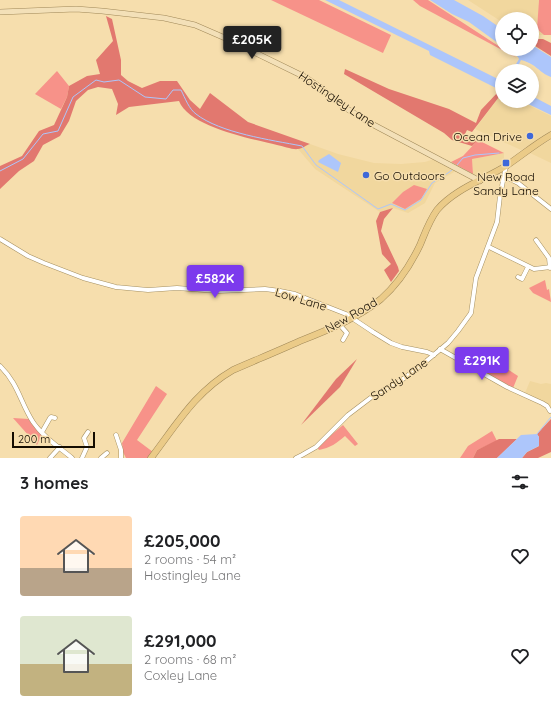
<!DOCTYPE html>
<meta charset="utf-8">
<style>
:root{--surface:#fff;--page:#f6f6f6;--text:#202124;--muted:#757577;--accent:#7c3aed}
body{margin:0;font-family:Quicksand,sans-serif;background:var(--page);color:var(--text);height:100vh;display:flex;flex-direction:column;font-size:15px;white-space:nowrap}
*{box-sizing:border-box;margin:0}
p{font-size:13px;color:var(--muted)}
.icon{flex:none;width:22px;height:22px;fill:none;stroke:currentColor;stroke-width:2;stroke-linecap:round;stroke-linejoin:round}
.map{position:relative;height:458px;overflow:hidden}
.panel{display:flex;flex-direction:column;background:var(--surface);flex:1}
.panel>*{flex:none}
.fabs{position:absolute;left:495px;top:12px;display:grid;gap:8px}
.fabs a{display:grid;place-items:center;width:44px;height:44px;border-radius:50%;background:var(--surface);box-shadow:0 2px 6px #0003;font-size:20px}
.scale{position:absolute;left:12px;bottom:10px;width:83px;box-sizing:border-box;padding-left:4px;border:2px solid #140c00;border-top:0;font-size:11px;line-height:14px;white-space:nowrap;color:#140c00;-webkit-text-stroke:3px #f6dead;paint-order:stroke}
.price{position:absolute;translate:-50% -34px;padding:0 9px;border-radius:4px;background:var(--accent);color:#fff;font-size:13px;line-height:26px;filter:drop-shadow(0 1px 2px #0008)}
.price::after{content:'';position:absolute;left:50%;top:24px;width:12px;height:9px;margin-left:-6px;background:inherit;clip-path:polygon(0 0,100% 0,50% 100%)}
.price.selected{background:#222;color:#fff}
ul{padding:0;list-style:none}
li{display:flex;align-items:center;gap:12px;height:100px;padding:0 20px}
li span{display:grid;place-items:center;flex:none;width:112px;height:80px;border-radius:4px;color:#555}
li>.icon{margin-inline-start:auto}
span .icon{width:48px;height:48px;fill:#fffc;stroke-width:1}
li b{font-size:17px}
h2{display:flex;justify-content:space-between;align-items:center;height:48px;padding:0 20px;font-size:17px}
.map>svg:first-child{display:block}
</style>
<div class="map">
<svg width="551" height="458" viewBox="0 0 551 458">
<rect width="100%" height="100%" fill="#f6dead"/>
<!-- built -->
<g fill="#f1d79e">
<polygon points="468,0 539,0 537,29 544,35 532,35 532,19 502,19 502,22"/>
<polygon points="502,93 502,101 520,101 551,116 551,133 521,150 475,129"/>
<polygon points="551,140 551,163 528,152"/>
<polygon points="310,144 338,154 374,163 401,164 425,162 434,159 456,171 435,183 425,203 408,213 393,208 380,212 315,169 298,149"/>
<polygon points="504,153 504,163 482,176 473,174 472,159"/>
<polygon points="530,381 541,384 546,383 551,384 551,410 525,393"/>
</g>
<!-- green -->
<g fill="#f79289">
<polygon points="271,0 319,0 391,35 383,53"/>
<polygon points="413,0 428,0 517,58 420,6"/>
<polygon points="539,0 551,0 551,35 544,35 537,29"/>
<polygon points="57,71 69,86 67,97 61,109 35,94"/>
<polygon points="478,140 504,153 472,159 473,174 451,162 463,156"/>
<polygon points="414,185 427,189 421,199 405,209 392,203 403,192"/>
<polygon points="545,280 547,290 549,289 551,302 533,293 529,288"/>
<polygon points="478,360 494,368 498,363 518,376 513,388 472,365"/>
<polygon points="156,386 167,394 137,440 153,452 148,458 126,458 123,452 122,443"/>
<polygon points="13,418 29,419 42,434 37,445"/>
<path d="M 343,425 L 358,444 L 355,446 L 345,436 C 337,443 330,448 319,450 L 317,447 Z"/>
<polygon points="492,431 497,441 477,450 473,458 460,458 468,446"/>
</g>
<!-- forest -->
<g fill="#e2786f">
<path d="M 106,16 L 112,19 L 121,60 L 121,75 L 128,81 L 142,88 L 160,81 L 177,81 L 190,100 L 200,109 L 210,93 L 248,122 L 310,144 C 306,145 302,149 298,149 C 293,150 283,146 277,145 C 252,139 189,127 179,101 L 129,107 L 116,115 L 118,104 L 112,89 L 98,87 L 88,90 L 76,101 L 69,121 L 60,136 L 43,145 L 34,161 L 19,171 L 0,189 L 0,166 L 22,156 L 39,131 L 54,125 L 67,97 L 69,86 L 87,76 L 100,74 L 96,60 L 113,41 Z"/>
<polygon points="532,39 543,39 551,43 551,56 532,44"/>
<polygon points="345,69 389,89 449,109 476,123 481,110 498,92 502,93 472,132 467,130 465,134 478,140 472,146 452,140 444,133 344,74"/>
<polygon points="393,208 384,219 381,231 398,267 399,271 391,282 384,270 391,264 382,254 376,221 380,212"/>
<polygon points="357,359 340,387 301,425 336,379"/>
<polygon points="551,419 551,452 538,458 522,458 527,452 539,446 539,437 537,434"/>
<polygon points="499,439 517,439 497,458 473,458 477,450"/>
</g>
<!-- water -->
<g fill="#adc6fb">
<polygon points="325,0 339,0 502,81 502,91 430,55 429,51"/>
<polygon points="430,0 454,0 483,16 502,29 502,46 469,22 452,14"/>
<path d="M 532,45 L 551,57 L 551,77 C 538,72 537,64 521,60 L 516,70 L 516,71 L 512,71 L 519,59 L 518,57 L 507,49 L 532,49 Z"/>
<polygon points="532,96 551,106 551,115 522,101 532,101"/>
<polygon points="329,154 341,163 338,172 318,162 319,160"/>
<polygon points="537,434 539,437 539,446 527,452 522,458 497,458 521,435"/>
</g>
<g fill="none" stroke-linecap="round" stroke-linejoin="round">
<!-- stream -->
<g stroke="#adc6fb" stroke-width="1">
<polyline points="457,165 463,158 475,155 499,153"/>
<path d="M 0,171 L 23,159 L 43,134 L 58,131 L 73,97 L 96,80 L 104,82 L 119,80 L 145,97 L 166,99 L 173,90 L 181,90 C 185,98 189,109 196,114 C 220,133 271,140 302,146 L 316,165 L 378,209 L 391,204 L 405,210 L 421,200 L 432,183 L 448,173 L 453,169"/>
<polyline points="537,434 551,417"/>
</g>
<!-- minor casing -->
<g stroke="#a59061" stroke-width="5">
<g id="minor">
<polyline points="490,175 496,179 503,180"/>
<polyline points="504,176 518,183 551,209"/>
<polyline points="0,239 28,256 44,263 83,278 116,287 148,290 177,288 218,291 265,289 280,291 295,294 346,314 373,332 391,343 402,347 427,352 434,355"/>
<polyline points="536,240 549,258 550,268"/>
<polyline points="489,247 534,269 551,267"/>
<polyline points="518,277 522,279 528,267"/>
<polyline points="339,324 347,333 343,340"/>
<polyline points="440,349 507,387 542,403 547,406 550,411"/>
<path d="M 0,366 C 19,385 20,402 33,422 C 43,437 59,447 72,458"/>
<polyline points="42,432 50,418 51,417 55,418"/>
<polyline points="116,435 121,450 121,458"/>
<polyline points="50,458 60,447"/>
<polyline points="82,458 87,447 84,438 88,432"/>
<polyline points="101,458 107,453"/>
<polyline points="296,458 302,455 316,447 348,415 373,396 403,379 424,363 448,343 458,331 471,313 476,278 497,222 500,196 506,166"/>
</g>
</g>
<!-- major casing -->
<g stroke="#a08858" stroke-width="6">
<polyline id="major" points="0,12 76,9 102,11 164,18 195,25 225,38 305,77 321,88 344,107 370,123 480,181"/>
</g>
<!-- highway casing -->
<g stroke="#a08858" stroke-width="7">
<path id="highway" d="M 151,458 C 177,424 195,392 233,370 C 256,360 278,351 300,341 C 328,330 358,318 381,299 C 398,284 410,266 420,245 C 425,233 429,221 437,210 C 455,189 483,180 506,166 C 521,156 535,144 551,135"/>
</g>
<!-- minor -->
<use href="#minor" stroke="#fff" stroke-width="4"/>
<!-- major -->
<use href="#major" stroke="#f3e0b8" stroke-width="5"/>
<!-- highway -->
<use href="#highway" stroke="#ebcb88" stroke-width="6"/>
</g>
<!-- markers -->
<g fill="#3f68d9" stroke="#f6dead" stroke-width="1.5">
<circle cx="530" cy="136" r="4"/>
<rect x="502" y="159" width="8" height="8" rx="2"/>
<circle cx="366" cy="175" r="4"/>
</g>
<g text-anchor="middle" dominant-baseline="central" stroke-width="3" stroke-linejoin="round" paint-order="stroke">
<!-- street labels -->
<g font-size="12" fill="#140c00" stroke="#f6dead">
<text transform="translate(337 99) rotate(34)">Hostingley Lane</text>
<text transform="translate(301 299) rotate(17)">Low Lane</text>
<text transform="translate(351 315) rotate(-30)">New Road</text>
<text transform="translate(399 379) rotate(-34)">Sandy Lane</text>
</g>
<!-- poi labels -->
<g font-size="12" fill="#140c00" stroke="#f6dead" text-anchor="end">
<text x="522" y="136">Ocean Drive</text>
<text x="374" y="175" text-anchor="start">Go Outdoors</text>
<text x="506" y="176" text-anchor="middle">New Road<tspan x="506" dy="14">Sandy Lane</tspan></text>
</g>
</g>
</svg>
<div class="fabs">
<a><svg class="icon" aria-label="locate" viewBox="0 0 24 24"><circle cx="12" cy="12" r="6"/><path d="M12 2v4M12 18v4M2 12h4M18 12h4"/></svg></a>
<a><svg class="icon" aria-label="layers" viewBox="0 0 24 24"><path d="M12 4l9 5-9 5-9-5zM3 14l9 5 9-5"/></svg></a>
</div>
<div class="scale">200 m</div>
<b class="price selected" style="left:252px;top:60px">£205K</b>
<b class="price" style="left:215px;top:299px">£582K</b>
<b class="price" style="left:482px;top:381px">£291K</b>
</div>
<section class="panel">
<h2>3 homes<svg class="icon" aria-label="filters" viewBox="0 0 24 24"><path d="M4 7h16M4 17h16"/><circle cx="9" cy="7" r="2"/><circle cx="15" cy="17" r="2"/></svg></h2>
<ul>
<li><span style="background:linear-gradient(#ffd9b3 65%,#b9a48a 0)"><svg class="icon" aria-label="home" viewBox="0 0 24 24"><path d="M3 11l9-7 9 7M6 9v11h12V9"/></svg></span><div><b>£205,000</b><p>2 rooms · 54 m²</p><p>Hostingley Lane</p></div><svg class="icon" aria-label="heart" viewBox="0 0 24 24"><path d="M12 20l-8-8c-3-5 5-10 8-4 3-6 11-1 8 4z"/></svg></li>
<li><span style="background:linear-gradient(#dfe7d0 60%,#c2b280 0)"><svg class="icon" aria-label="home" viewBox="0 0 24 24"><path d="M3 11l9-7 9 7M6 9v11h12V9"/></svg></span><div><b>£291,000</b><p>2 rooms · 68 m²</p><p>Coxley Lane</p></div><svg class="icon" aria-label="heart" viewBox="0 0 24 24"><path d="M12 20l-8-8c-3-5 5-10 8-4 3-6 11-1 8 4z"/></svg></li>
</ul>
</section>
